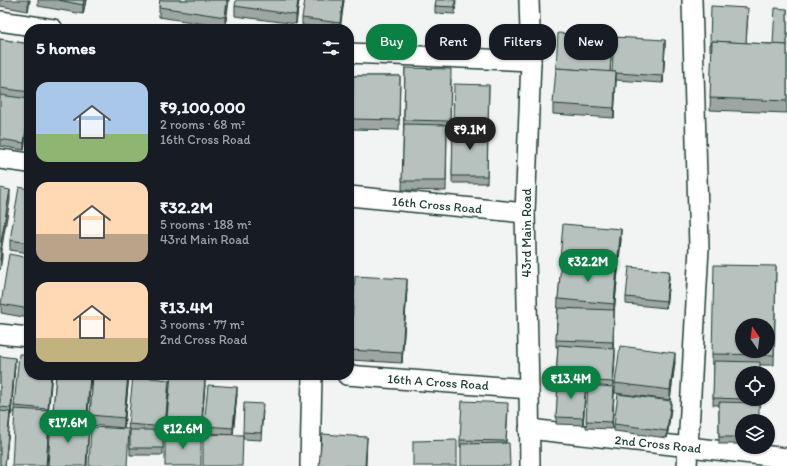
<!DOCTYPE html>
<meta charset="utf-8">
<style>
:root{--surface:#171b24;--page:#242831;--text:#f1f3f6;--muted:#9ea1a6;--accent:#0b8043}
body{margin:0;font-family:Itim,sans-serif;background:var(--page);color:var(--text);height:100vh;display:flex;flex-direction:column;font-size:15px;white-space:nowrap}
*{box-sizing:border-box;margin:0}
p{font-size:13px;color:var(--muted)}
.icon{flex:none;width:22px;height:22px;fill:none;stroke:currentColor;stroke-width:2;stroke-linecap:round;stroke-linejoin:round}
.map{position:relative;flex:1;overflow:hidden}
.panel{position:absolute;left:24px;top:24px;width:330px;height:356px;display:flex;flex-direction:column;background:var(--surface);border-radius:16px;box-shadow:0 1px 3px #0004}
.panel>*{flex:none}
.guide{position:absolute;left:366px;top:24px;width:361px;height:36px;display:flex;gap:8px}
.needle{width:26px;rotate:346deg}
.controls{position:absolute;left:735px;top:318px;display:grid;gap:8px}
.controls a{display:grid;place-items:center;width:40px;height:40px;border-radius:50%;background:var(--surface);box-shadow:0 1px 3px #0004;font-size:20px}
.price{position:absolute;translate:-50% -34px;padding:0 9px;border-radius:14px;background:var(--accent);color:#fff;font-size:13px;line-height:26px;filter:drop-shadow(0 1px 2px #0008)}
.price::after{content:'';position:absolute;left:50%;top:24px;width:12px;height:9px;margin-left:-6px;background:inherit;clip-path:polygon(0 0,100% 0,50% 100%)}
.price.current{background:#222;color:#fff}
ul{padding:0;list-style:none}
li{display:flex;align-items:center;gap:12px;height:100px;padding:0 12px}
li span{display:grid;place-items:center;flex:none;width:112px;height:80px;border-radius:12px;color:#555}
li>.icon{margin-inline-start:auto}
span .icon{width:48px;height:48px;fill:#fffc;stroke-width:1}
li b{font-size:17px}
h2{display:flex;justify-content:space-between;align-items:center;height:48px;padding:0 12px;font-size:17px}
.chip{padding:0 14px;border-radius:16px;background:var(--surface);box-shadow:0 1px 3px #0004;font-size:14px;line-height:36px}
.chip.current{background:var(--accent);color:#fff}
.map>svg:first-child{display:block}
</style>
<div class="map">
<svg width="787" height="466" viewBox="0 0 787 466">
<rect width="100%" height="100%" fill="#f2f3f3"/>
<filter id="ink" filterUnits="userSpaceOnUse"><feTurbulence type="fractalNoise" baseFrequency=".025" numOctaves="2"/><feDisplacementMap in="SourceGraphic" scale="8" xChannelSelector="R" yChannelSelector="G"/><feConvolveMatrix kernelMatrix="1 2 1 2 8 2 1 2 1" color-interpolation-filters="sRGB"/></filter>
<g filter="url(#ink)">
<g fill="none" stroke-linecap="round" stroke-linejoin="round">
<!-- street casing -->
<g stroke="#1f3d34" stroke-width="22">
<g id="street">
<polyline points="529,0 531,61 525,213 529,389 530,466"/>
<polyline points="0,21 53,29"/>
<polyline points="349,53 531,61"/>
<polyline points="0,159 29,163"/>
<polyline points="349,196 525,213"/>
<polyline points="0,334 29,337"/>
<polyline points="347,375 529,389"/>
<polyline points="529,429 787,458"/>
<polyline points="310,466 312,375"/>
<polyline points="687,466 699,248 692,0"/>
</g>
</g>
<!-- street -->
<use href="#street" stroke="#fff" stroke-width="19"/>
</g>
<!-- wall -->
<g fill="#9da6a3" stroke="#1f3d34">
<polygon points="0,0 30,0 28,11 0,6"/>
<polygon points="38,0 86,0 83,14 38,6"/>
<polygon points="160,0 229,0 225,27 159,17 159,7"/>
<polygon points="299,0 296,24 235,16 235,6"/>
<polygon points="344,0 340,29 330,29 302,25 302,18"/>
<polygon points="456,0 455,14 435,13 435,6"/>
<polygon points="787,9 787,113 710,110 712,51 710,51 710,44 748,15 746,43 773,44"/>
<polygon points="0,39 29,44 29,116 24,150 0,146"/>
<polygon points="612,44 610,72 612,72 665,47 663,83 616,80 614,118 553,114 553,104"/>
<polygon points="405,68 451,79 450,131 447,131 446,191 402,190"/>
<polygon points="353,76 400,76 399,130 352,129"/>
<polygon points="489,85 487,183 452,183 453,130 453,123"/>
<polygon points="29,189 29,253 10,250 10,240"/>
<polygon points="621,239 614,313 613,349 615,356 613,387 614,394 612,429 586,428 588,388 586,387 583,425 556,424 558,386 556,386 556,379 558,347 556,347 556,340 558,299 561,269 560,269 560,259"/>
<polygon points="29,258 29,318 1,313 1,304"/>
<polygon points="776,266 774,365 760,365 742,373 742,399 760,399 760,406 742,421 742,444 719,444 719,405 713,405 714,364 712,364 712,354"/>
<polygon points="669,278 666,308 626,304 626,297"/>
<polygon points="407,289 402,363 350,360 350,350"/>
<polygon points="29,354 48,411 50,421 14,413 14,406"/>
<polygon points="0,356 15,365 11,415 10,415 5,466 0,466"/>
<polygon points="675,362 670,400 615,393 615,383"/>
<polygon points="56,375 91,375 87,423 89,430 53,421 53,412"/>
<polygon points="93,375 129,375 124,428 90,425 90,415"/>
<polygon points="205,385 201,433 166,433 166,427"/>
<polygon points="169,387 165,434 163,434 163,455 130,455 130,431 129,431 128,424"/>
<polygon points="237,394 233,435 204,433 204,426"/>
<polygon points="671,408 667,438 614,431 614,424"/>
<polygon points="508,410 506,443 460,447 460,440"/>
<polygon points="263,411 261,440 243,439 243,432"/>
</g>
<!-- shaded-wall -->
<g fill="#808784" stroke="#1f3d34">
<polygon points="28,0 30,0 28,11"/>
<polygon points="84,0 86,0 83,14 83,5"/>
<polygon points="227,0 229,0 225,27 225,17"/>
<polygon points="298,0 299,0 296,24 296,15"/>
<polygon points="343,0 344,0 340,29 340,23"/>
<polygon points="665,40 665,47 663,83 663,76"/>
<polygon points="616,72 616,82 614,118 614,108"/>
<polygon points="29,109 29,116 24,150 24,143"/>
<polygon points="10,190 10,200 1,252 1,242"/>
<polygon points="621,229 621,239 614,313 613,349 614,304"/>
<polygon points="2,248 2,258 0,270 0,260"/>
<polygon points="669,271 669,278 666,308 666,301"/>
<polygon points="407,279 407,289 402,363 402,353"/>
<polygon points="615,349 615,356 613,389 613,382"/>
<polygon points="675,353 675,362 670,400 670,390"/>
<polygon points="15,358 15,365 11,415 11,408"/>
<polygon points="51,375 52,375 48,416 48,409"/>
<polygon points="90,375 91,375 87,425 87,415"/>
<polygon points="128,375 129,375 124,428 124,418"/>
<polygon points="205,378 205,385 201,437 201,430"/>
<polygon points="169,380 169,387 165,434 165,427"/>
<polygon points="586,383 586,390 583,425 583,418"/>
<polygon points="237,387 237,394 233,435 233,428"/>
<polygon points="614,387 614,394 612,429 612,422"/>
<polygon points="671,401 671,408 667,438 667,431"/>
<polygon points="50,411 50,421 47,466 46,466"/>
<polygon points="10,412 10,419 5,466"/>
<polygon points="89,423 87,466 86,466"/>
<polygon points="367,437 366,466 365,466"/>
</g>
<!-- building -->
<g fill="#b7c1bd" stroke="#1f3d34" fill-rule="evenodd">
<polygon points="58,0 84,0 83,5"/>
<polygon points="160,0 227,0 225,17 159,7"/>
<polygon points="236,0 298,0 296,15 235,6"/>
<polygon points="305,0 343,0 340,23 302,18"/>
<polygon points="436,0 455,0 455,7 435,6"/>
<polygon points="711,6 748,8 746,43 712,41 712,44 710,44"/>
<polygon points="775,8 787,9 787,45 773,44"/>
<polygon points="558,33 612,37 610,72 556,68"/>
<polygon points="614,37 665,40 663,76 616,73 616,72 612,72"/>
<polygon points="0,39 29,44 29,92 0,88"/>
<polygon points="712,41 787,45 787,101 710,98"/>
<polygon points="405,68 451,69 450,121 404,120"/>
<polygon points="556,68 616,72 614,108 553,104"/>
<polygon points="353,76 400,76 399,120 352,119"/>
<polygon points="454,84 489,85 488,124 453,123"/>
<polygon points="0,95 29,99 29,109 24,143 0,139"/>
<polygon points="404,124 447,125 446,181 402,181"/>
<polygon points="453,125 488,126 487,176 452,176"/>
<polygon points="19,187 29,189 29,243 10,240"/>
<polygon points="0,188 10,190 1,242 0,242"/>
<polygon points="563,224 621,229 617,264 560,259"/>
<polygon points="0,248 2,248 0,260"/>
<polygon points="9,254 29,258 29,309 1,304"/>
<polygon points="561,263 617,267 614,304 558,299"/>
<path d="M 714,265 L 776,266 L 774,355 L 712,354 ZM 742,325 L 768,325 L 768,351 L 742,351 Z"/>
<polygon points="629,267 669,271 666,301 626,297"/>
<polygon points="355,276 407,279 402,353 350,350"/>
<polygon points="558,308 614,310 613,342 556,340"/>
<polygon points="558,345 615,349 613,382 556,379"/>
<polygon points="620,346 675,353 670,390 615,383"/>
<polygon points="19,354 29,354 29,375 51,375 48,409 14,406"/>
<polygon points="0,356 15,358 11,408 0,407"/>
<polygon points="714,361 760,362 760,373 742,373 742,399 713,398"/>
<polygon points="56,375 90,375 87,415 53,412"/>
<polygon points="93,375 128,375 124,418 90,415"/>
<polygon points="171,375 205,378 201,430 166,427"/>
<polygon points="133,376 169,380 165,427 128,424"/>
<polygon points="558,381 586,383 583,418 556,417"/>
<polygon points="208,385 237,387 233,428 204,426"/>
<polygon points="588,385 614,387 612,422 586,421"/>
<polygon points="618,394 671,401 667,431 614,424"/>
<polygon points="462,401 508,403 506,441 460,440"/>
<polygon points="719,402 759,403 759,421 742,421 742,437 719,437"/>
<polygon points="244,403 263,404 261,433 243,432"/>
<polygon points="15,409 50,411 46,466 12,466"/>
<polygon points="0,411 10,412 5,466 0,465"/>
<polygon points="51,420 89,423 86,466 48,466"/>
<polygon points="91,427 129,429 127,466 89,466"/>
<rect x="130" y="430" width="33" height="18"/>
<rect x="165" y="433" width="36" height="33"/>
<polygon points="203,434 243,435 242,466 203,466"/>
<polygon points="322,434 367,437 365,466 319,466"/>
<polygon points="457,440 457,466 413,466 413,441"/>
<polygon points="509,443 510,466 461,466 461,444"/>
</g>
</g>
<g text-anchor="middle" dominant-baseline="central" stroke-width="3" stroke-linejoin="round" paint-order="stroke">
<!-- street labels -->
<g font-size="13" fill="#1f3d34" stroke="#fff">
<text transform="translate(437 205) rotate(5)">16th Cross Road</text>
<text transform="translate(526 233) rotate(-90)">43rd Main Road</text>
<text transform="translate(438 382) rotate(4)">16th A Cross Road</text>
<text transform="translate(658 444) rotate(6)">2nd Cross Road</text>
</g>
</g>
</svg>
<div class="controls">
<a><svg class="needle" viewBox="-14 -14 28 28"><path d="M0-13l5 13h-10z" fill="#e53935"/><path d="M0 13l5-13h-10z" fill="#9ea1a6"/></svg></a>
<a><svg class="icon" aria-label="locate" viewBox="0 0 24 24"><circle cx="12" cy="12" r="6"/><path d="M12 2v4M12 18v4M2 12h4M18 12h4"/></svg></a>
<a><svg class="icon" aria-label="layers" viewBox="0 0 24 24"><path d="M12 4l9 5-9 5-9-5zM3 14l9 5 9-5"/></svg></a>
</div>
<b class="price current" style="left:470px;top:151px">₹9.1M</b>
<b class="price" style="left:588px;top:283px">₹32.2M</b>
<b class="price" style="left:571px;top:400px">₹13.4M</b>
<b class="price" style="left:68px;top:444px">₹17.6M</b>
<b class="price" style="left:183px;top:450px">₹12.6M</b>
<div class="guide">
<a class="chip current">Buy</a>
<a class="chip">Rent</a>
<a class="chip">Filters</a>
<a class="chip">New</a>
</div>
<section class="panel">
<h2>5 homes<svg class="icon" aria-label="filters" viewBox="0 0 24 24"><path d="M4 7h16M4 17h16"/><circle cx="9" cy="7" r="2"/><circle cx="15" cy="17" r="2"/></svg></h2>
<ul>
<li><span style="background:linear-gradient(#a9c7e8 65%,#8fb573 0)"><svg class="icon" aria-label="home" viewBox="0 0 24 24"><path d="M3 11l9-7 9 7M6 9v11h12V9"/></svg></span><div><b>₹9,100,000</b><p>2 rooms · 68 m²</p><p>16th Cross Road</p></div></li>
<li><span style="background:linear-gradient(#ffd9b3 65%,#b9a48a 0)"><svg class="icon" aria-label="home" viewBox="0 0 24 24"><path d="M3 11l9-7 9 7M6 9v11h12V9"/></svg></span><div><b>₹32.2M</b><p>5 rooms · 188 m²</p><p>43rd Main Road</p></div></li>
<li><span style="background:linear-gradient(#ffd9b3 70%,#c2b280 0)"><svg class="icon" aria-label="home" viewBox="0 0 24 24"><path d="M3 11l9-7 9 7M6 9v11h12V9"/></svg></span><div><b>₹13.4M</b><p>3 rooms · 77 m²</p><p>2nd Cross Road</p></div></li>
</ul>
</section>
</div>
